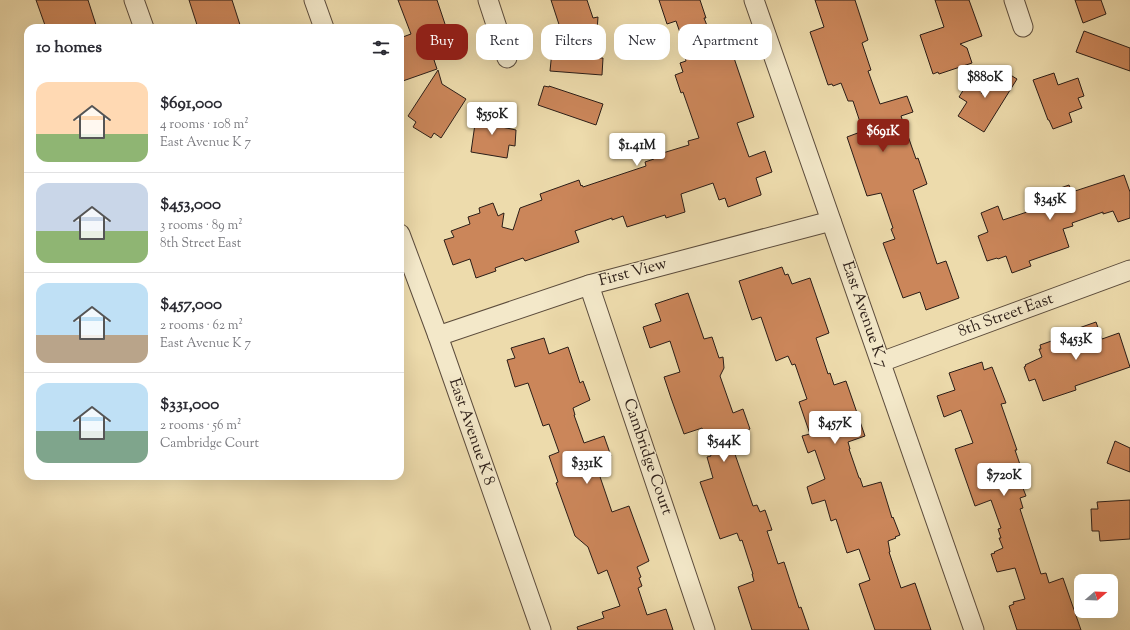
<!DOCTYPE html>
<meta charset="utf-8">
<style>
:root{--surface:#fff;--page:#f7f7f7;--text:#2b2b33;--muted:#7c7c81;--line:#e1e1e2;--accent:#8f2418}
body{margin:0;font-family:"Sorts Mill Goudy",serif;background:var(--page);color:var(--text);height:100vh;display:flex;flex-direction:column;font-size:15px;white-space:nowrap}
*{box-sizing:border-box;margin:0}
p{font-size:13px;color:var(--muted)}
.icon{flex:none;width:22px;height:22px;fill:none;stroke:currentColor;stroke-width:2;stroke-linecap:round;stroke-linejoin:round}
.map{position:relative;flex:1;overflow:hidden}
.drawer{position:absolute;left:24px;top:24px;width:380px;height:456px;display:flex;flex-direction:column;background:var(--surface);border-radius:12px;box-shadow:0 4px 16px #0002}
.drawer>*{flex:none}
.guide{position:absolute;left:416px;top:24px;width:380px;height:36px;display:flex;gap:8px}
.needle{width:26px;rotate:71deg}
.controls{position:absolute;left:1074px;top:574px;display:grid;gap:8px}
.controls a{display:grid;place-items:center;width:44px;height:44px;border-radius:8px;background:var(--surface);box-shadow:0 4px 16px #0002;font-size:20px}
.price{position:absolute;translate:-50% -34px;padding:0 9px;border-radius:4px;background:#fff;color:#222;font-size:13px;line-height:26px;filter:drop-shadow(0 1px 2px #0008)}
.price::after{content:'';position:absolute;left:50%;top:24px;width:12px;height:9px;margin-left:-6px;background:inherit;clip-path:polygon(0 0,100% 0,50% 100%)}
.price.active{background:var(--accent);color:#fff}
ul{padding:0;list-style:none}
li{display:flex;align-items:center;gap:12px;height:100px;padding:0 12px}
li+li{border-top:1px solid var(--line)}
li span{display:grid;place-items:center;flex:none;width:112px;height:80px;border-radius:12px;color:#555}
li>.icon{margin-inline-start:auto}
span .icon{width:48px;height:48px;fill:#fffc;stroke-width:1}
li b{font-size:17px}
h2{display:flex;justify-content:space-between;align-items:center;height:48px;padding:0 12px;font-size:17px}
.chip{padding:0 14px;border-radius:12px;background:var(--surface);box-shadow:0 4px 16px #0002;font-size:14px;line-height:36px}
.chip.active{background:var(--accent);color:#fff}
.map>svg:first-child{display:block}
</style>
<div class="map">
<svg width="1130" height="630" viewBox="0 0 1130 630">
<rect width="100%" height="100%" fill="#eddbac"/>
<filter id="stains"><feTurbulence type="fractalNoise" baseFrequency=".005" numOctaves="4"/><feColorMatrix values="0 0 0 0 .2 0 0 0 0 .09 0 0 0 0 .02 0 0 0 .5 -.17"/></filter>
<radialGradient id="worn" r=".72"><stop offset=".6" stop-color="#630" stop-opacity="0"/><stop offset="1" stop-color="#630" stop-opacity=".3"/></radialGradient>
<!-- building -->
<g fill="#cb865a" stroke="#2b1d17">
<polygon points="36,0 88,0 97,28 46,28"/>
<polygon points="189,0 232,0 241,28 198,28"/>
<polygon points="398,0 437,0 451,42 434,47 439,58 434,60 437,69 400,82 400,38 411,34"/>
<polygon points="551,0 587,0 593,18 598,17 595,58 603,58 602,75 550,71 552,51 568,52"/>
<polygon points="659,0 700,0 706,18 704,18 708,28 705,29 716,59 733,55 754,117 737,123 749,157 765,151 772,172 756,178 761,194 761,195 728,207 725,198 719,200 713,183 681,194 685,212 666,218 665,215 627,227 623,216 612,220 612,218 575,231 579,242 525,261 523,258 495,268 496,271 476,278 470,259 453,265 444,240 454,237 451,231 470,224 468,217 480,213 479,208 493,203 498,216 504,213 502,227 513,230 520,208 542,200 540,194 579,180 581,186 582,185 583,187 646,166 645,162 654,159 653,156 689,145 688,141 699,138 683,92 681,93 675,75 683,72 680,63 686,61 683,51 686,50 676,21 667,24"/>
<polygon points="815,0 855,0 868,40 862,43 871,70 868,71 880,104 907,96 913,112 901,116 916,159 918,158 927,184 913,190 937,264 946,261 959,298 926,310 920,292 903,298 883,243 895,239 891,229 893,228 881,193 867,196 847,137 863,131 853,101 848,101 841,83 833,86 832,84 828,85 810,32 824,27"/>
<polygon points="935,0 969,0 982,36 960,44 967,48 972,63 939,74 938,72 933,74 920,35 944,27"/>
<polygon points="1075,0 1101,0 1106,14 1083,23"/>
<polygon points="1084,31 1130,48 1130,71 1076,52"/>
<polygon points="999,68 1017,79 984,132 958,116 967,102 959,97 975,71 982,94"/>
<polygon points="438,70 442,84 466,99 441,138 434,133 431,138 413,127 416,122 408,116"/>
<polygon points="1054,73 1058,85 1078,78 1084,96 1078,98 1082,108 1069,113 1072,122 1053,129 1049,120 1048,120 1033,80"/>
<polygon points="544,86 549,87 549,86 603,104 596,125 538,105"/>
<polygon points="477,110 499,113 497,126 516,130 515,146 509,145 507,158 471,152"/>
<polygon points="1124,175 1130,192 1130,218 1118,222 1113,211 1103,214 1103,212 1072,223 1073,226 1063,229 1069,247 1029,261 1031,266 1012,273 1006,256 998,259 997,258 987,261 978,236 988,232 981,213 998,206 1003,220 1033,210 1029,199 1069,185 1072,192"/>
<polygon points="782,267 785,275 788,274 792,284 810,278 829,333 816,338 828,374 830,373 834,385 846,381 865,436 848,442 850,449 849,449 859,478 860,478 863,487 881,482 892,518 893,517 900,535 895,537 896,538 888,541 890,552 889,552 901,588 915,583 931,630 875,630 859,584 870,580 859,549 847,553 836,519 831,521 825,500 812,504 807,487 825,479 815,450 808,453 802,436 810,434 799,402 807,399 795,364 792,365 788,356 776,361 761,317 752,320 739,281"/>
<polygon points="688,293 704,339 712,337 719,358 723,357 724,368 720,376 733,413 743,409 750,429 729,437 753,506 757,505 760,512 765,510 772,530 767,531 778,564 784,562 799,608 801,607 809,630 752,630 738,587 754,581 752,574 753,574 742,540 740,541 737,533 720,539 700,482 713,478 707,457 711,456 702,428 684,434 671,398 664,377 680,372 670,341 650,348 643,327 661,321 655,304"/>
<polygon points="1096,322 1102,339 1119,333 1130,367 1075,386 1076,390 1043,401 1035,379 1029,381 1024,367 1026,366 1025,365 1042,357 1039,349 1041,349 1040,345 1077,332 1076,329"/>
<polygon points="544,338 549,354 568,347 580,383 583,381 590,400 573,408 575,415 574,415 584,443 604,436 611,456 595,462 612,512 629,506 649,561 637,567 641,577 639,578 642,586 638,588 647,615 666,609 673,630 578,630 577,627 604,618 602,612 620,606 607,570 598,574 588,547 575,536 556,483 558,482 549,456 559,452 549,424 543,426 528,383 515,387 507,360 515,358 511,348"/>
<polygon points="982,362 984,370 992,367 1006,403 1001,404 1017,450 1015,450 1026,482 1021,483 1026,496 1020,498 1023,508 1020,509 1041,574 1046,573 1049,583 1063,578 1081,630 1017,630 1009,606 1014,604 1013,602 1025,599 1015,568 997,572 991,554 995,553 994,552 1003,548 999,538 1001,538 998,529 1001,528 991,500 975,506 955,449 973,443 961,410 944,417 937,396 955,390 949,373"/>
<polygon points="1115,441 1130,448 1130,472 1107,463"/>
<polygon points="1130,500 1130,539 1100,541 1099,531 1092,531 1091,509 1098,509 1097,502"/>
</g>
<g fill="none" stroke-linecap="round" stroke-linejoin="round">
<!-- minor casing -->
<g stroke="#5c4c3c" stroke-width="21">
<g id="minor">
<polyline points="134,0 144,28"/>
<polyline points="314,0 324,28"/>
<polyline points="488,0 507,58"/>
<polyline points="754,0 974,630"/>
<polyline points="1014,0 1023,27"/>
<polyline points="400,234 438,336 541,630"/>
<polyline points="589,285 705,630"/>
<polyline points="438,336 589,285 831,221"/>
<polyline points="881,362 1130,270"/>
</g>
</g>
<!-- minor -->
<use href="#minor" stroke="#f3e8c9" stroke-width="19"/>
</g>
<g text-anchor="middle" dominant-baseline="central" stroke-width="3" stroke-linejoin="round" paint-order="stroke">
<!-- street labels -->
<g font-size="16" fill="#2b1d17" stroke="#f3e8c9">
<text transform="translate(633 273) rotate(-15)">First View</text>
<text transform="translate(864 315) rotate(71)">East Avenue K 7</text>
<text transform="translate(1006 316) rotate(-20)">8th Street East</text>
<text transform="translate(471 432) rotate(71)">East Avenue K 8</text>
<text transform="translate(647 457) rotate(71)">Cambridge Court</text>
</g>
</g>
<rect width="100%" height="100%" filter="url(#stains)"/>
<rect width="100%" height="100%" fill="url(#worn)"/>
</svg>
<div class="controls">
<a><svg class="needle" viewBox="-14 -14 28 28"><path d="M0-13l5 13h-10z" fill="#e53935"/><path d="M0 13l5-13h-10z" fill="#7c7c81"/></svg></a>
</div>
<b class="price" style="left:985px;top:99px">$880K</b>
<b class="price" style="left:492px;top:136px">$550K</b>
<b class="price active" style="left:883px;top:153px">$691K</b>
<b class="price" style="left:637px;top:167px">$1.41M</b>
<b class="price" style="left:1050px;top:221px">$345K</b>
<b class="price" style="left:1076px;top:361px">$453K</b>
<b class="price" style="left:835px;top:445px">$457K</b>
<b class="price" style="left:724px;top:463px">$544K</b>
<b class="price" style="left:587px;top:485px">$331K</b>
<b class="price" style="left:1004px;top:497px">$720K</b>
<div class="guide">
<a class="chip active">Buy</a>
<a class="chip">Rent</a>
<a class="chip">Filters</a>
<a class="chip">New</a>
<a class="chip">Apartment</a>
</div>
<section class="drawer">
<h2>10 homes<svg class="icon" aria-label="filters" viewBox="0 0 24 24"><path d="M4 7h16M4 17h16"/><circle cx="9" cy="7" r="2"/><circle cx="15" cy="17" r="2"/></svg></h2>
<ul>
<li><span style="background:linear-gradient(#ffd9b3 65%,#8fb573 0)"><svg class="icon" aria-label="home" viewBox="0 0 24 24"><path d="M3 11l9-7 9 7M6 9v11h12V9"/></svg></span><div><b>$691,000</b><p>4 rooms · 108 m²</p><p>East Avenue K 7</p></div></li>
<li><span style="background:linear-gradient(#c9d6e8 60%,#8fb573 0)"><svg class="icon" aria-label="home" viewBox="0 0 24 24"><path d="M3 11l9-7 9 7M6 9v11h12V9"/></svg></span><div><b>$453,000</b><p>3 rooms · 89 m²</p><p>8th Street East</p></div></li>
<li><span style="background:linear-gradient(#bfe0f5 65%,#b9a48a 0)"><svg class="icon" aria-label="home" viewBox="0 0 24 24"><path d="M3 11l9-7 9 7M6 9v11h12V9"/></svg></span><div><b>$457,000</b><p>2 rooms · 62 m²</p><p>East Avenue K 7</p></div></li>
<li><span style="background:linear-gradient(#bfe0f5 60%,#7fa58c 0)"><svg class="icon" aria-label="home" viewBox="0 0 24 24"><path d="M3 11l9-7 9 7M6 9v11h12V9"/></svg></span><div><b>$331,000</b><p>2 rooms · 56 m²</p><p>Cambridge Court</p></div></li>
</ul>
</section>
</div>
